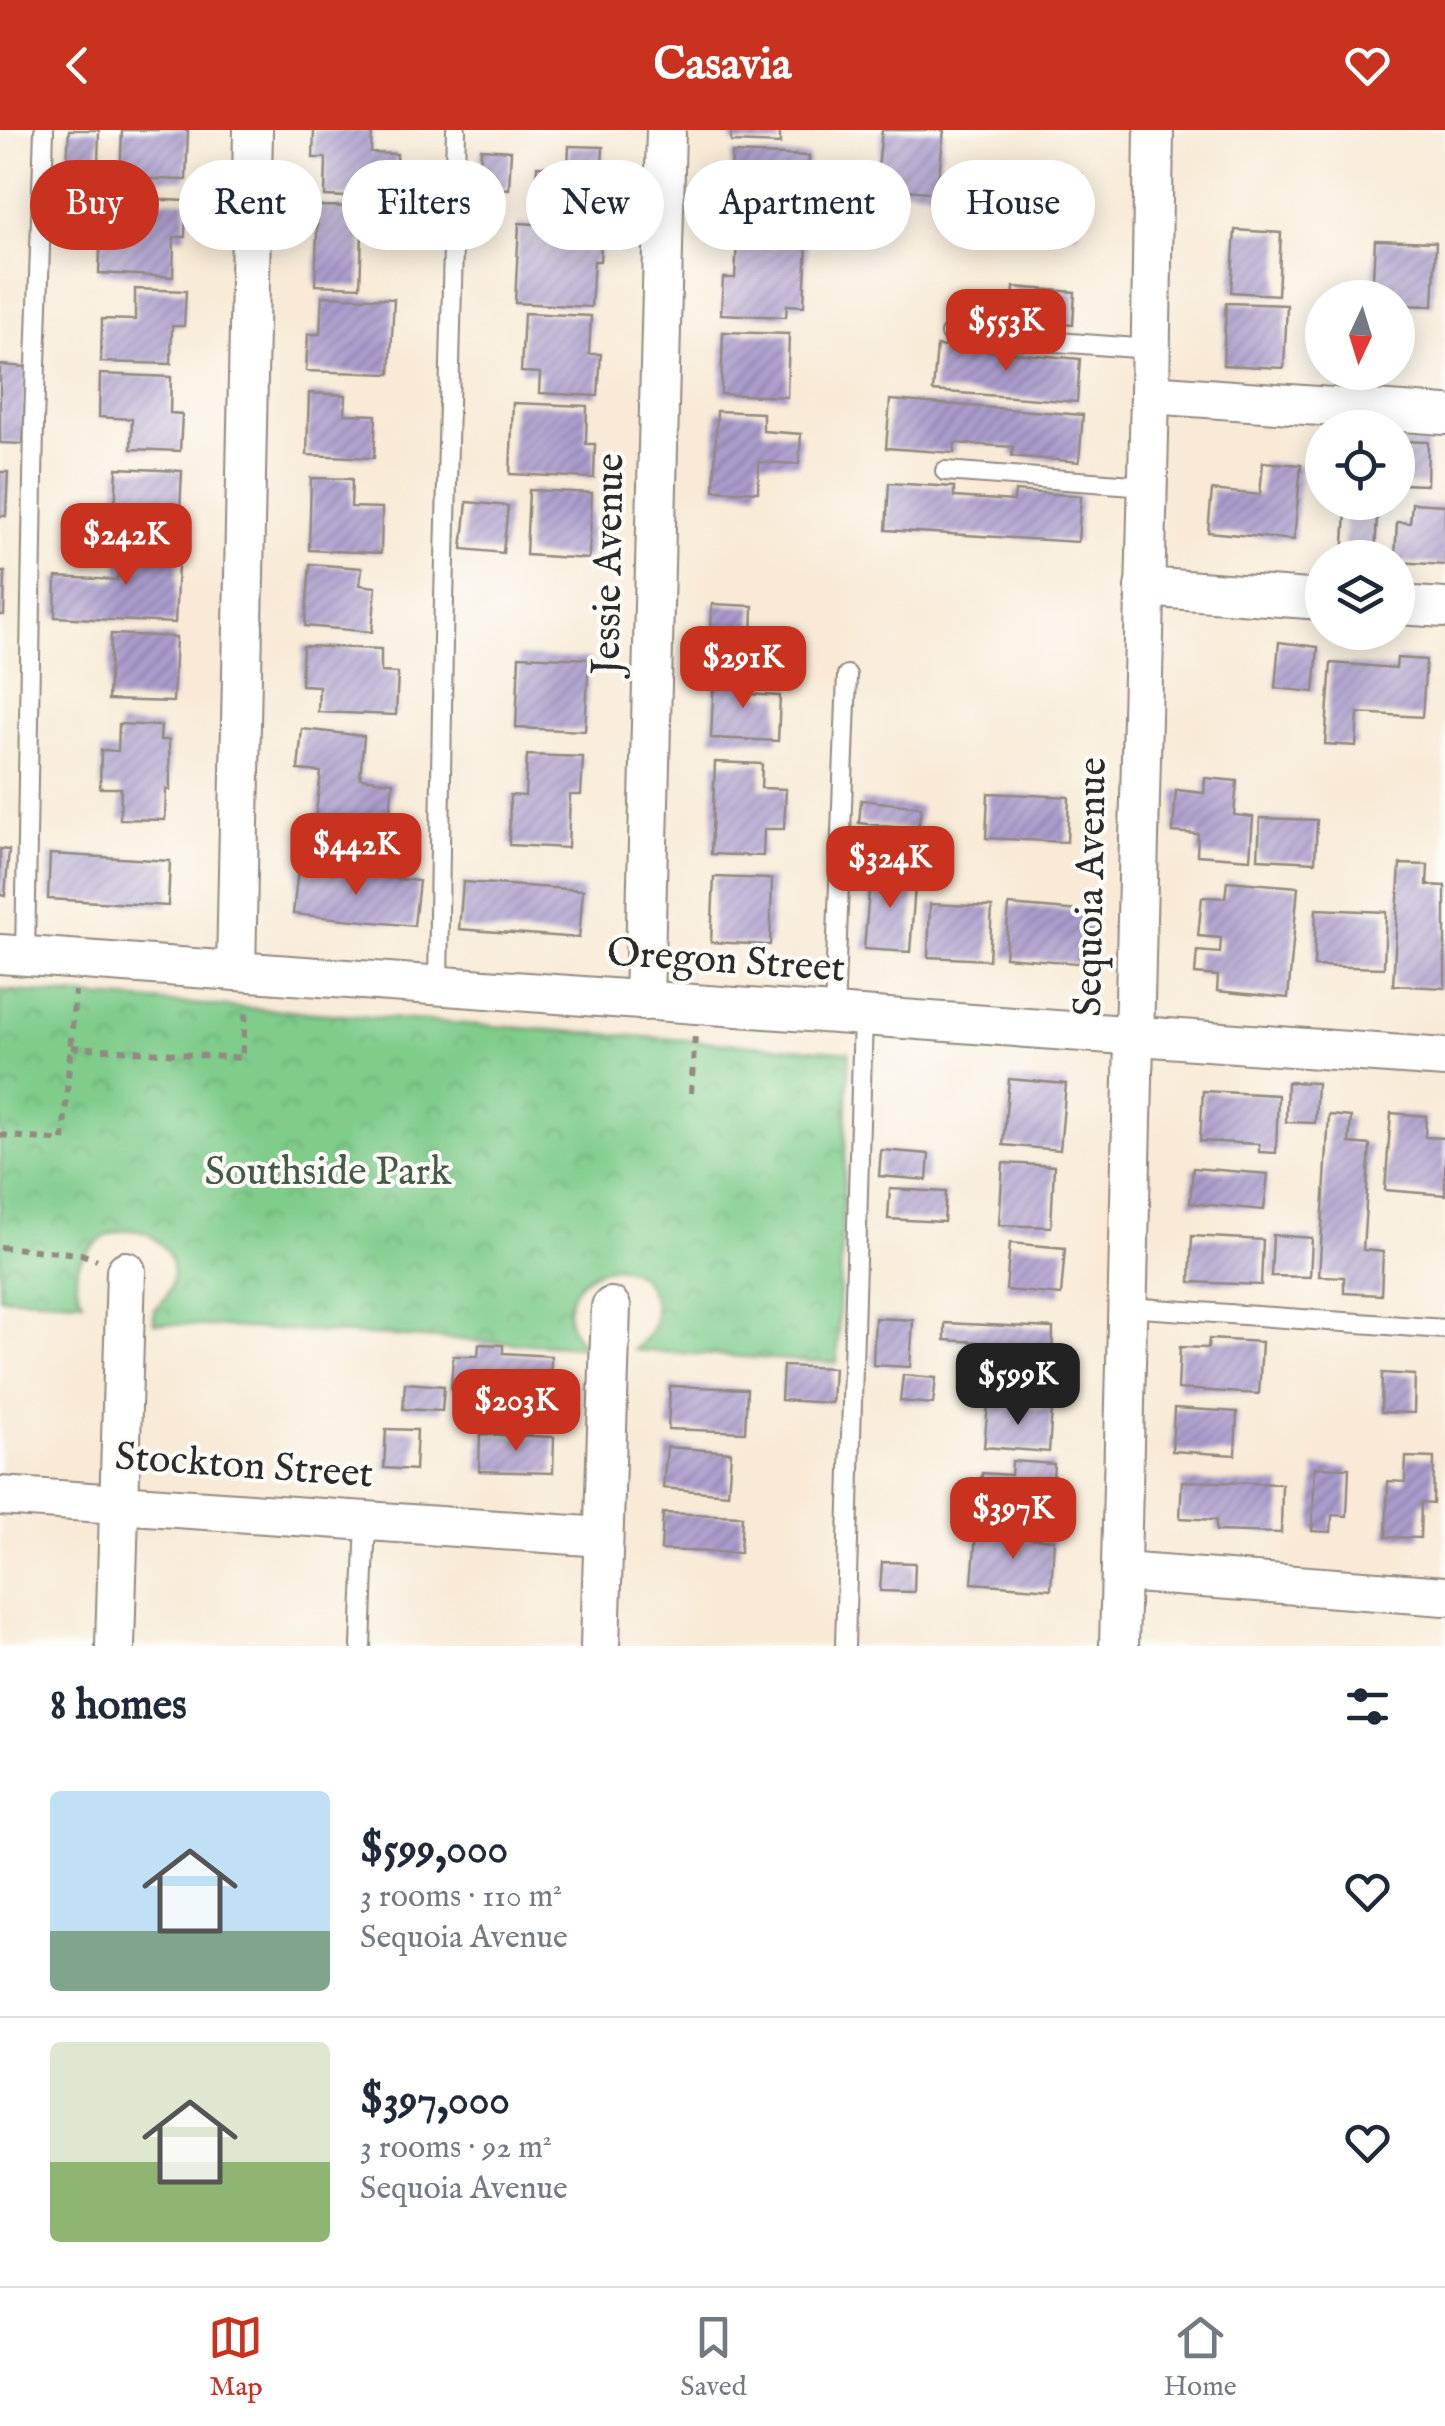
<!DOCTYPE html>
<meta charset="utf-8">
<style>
:root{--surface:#fff;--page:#f6f6f7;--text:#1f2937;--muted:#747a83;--line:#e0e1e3;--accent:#c8321e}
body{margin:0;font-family:"IM FELL English",serif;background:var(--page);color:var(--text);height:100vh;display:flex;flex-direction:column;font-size:38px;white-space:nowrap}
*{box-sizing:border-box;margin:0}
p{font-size:32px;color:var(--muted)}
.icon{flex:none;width:55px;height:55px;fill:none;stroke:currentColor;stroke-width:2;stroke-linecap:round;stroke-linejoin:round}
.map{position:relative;height:1516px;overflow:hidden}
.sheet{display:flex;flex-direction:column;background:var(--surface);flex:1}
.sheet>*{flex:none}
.banner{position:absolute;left:30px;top:30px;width:1385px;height:90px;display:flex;gap:20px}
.needle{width:65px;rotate:184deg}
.controls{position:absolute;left:1305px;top:150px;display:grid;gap:20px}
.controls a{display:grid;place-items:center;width:110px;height:110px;border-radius:50%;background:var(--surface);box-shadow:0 5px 25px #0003;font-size:50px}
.price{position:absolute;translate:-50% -85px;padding:0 22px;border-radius:20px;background:var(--accent);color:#fff;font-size:32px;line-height:65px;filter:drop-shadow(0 2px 5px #0008)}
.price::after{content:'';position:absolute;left:50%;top:60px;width:30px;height:22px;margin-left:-15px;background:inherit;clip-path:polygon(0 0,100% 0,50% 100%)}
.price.current{background:#222;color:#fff}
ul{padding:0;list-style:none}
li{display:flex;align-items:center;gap:30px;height:250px;padding:0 50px}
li+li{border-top:2px solid var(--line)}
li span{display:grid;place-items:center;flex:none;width:280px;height:200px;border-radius:10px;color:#555}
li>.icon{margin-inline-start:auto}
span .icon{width:120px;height:120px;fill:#fffc;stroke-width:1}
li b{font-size:42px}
h2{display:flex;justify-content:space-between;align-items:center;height:120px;padding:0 50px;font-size:42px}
.tag{padding:0 35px;border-radius:45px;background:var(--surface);box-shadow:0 5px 25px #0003;font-size:35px;line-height:90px}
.tag.current{background:var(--accent);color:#fff}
header{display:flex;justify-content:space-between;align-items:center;height:130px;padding:0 50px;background:var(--accent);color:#fff;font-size:45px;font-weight:700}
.tabs{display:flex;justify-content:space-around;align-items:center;height:140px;border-top:2px solid var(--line);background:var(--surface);font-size:28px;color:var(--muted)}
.tabs a{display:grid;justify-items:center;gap:5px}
.tabs .current{color:var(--accent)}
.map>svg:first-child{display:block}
</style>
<header><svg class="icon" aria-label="back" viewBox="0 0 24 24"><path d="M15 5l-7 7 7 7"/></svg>Casavia<svg class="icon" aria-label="heart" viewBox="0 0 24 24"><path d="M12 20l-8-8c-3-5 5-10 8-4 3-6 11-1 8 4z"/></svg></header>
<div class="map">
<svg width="1445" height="1516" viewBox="0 0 1445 1516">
<defs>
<pattern id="park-crowns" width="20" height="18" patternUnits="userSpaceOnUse" patternTransform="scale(2.5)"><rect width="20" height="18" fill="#7fcc8b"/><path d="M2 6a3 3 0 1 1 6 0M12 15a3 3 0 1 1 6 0" fill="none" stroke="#6eaf78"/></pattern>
<pattern id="building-hatch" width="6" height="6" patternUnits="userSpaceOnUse" patternTransform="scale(2.5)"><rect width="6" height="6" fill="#aa9ccc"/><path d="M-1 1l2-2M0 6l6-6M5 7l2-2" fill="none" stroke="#8b7fa6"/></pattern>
</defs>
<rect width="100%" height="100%" fill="#fdfcf7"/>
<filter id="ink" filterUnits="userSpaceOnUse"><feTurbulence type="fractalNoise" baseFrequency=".01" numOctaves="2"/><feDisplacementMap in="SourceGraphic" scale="20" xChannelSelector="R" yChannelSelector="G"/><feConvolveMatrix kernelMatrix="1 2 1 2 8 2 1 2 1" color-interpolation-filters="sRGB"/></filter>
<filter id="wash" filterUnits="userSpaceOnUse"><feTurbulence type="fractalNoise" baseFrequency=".0048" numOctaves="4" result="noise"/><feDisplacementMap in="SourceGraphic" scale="40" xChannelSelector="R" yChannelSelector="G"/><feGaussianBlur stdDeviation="2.25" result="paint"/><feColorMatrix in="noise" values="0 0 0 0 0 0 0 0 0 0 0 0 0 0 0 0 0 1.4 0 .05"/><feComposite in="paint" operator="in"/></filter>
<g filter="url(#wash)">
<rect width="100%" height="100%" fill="#f8ead6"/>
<!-- park -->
<path fill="url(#park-crowns)" stroke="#557c5b" stroke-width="2.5" d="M 0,860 L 849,922 L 837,1233 L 634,1220 C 641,1213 650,1205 654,1195 C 656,1187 656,1179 654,1171 C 651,1162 646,1150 638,1144 C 612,1127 574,1146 569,1175 C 566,1193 572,1205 586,1217 L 154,1193 L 154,1179 C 207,1136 136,1059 83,1127 C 73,1140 74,1157 83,1171 L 0,1167 Z"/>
<g id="blocks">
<!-- building -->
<g fill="url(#building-hatch)">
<polygon points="69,0 99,0 98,36 67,34"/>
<polygon points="122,0 188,0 186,50 120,48"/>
<polygon points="314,0 372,0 371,23 397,24 396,69 325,66 326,28 313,28"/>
<polygon points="731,0 780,0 780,14 731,12"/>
<polygon points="882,0 944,0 937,63 876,57"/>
<polygon points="569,16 603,17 600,79 535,76 537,36 568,38"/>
<polygon points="481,19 511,21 509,59 479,57"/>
<polygon points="732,23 809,26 808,68 784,67 783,99 729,97"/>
<polygon points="1015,40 1081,44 1078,103 1021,101 1022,89 994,88 996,59 1014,59"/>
<polygon points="121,68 186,71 185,107 174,107 173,147 99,143 101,100 120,100"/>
<polygon points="318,76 363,77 360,157 315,155"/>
<polygon points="399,79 435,81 434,112 397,110"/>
<polygon points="519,93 602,98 600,131 594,131 591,177 515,173"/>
<polygon points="1235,100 1281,103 1278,165 1231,162"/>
<polygon points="737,110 807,112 804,176 787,175 786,187 721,184 723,148 735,148"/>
<polygon points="1375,110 1436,112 1433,176 1398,175 1398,168 1372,168"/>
<polygon points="1014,157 1075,162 1073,195 1012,190"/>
<polygon points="135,159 186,161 184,196 172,196 171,234 101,232 102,189 135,190"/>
<polygon points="322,166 394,169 390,244 306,241 308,204 320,204"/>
<polygon points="1226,173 1287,175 1284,238 1223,235"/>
<polygon points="524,183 591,186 589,224 601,224 598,266 539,263 540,243 521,242"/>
<polygon points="723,202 789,204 787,267 721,264"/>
<polygon points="937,216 1080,229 1077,272 933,261"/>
<polygon points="0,235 27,237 23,314 0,313"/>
<polygon points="100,244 171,247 170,283 182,284 180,321 131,319 132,289 99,287"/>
<polygon points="309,263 346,265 345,284 376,285 374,328 307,325"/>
<polygon points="890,270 1083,285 1079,332 1012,326 1013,317 955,313 954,323 886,318"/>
<polygon points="513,273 587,276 586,314 595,314 594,348 510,344"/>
<polygon points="717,281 763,283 763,301 801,304 799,334 759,332 758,362 714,360"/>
<polygon points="1398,311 1428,312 1427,355 1398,354"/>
<polygon points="1263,332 1301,335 1294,410 1208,402 1212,360 1260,365"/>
<polygon points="117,338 182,341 179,402 135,400 136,383 115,381"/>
<polygon points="0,342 8,342 6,386 0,386"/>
<polygon points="311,348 352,349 351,377 382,378 381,423 309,420"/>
<polygon points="889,353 954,357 954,367 1014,371 1015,361 1081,366 1078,412 886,400"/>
<polygon points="529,360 592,363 589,429 526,425"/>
<polygon points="467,372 508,376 503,423 462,419"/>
<polygon points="1412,373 1445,375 1445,435 1398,432 1398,428 1395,428 1397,392 1410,393"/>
<polygon points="1346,382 1377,384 1375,428 1343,428"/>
<polygon points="119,413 179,416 175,493 55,487 56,447 117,450"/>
<polygon points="310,434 362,438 360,455 376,457 372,502 305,496"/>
<polygon points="0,442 5,442 4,485 0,485"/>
<polygon points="712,474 753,476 752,508 711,507"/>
<polygon points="111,504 176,507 173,572 108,570"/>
<polygon points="1279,512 1318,517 1314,562 1275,558"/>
<polygon points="303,516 381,519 381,542 398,543 396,585 318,582 319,556 301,555"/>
<polygon points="519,526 589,529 585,601 516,598"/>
<polygon points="1397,528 1426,530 1422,587 1358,583 1356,616 1325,614 1331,533 1396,538"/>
<polygon points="714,544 750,545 749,564 780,566 778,611 711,608"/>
<polygon points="119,594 161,596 160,610 169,610 170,660 166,659 165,690 120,689 121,658 100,658 101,620 118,621"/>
<polygon points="302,599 364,606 360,648 393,652 387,714 313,706 321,642 298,640"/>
<polygon points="527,625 583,627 581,665 570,665 568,718 509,715 510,665 525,666"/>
<polygon points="715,632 762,634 761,658 786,659 784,699 764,699 763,726 711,724"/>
<polygon points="1205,648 1237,651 1234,685 1253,687 1250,729 1197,725 1198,704 1173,702 1176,660 1204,663"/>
<polygon points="988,663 1069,667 1067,712 986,708"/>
<polygon points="861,670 921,677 918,700 859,693"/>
<polygon points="1260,688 1317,690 1315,732 1258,729"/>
<polygon points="0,719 9,720 5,766 0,765"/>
<polygon points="50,724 170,731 168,776 48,769"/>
<polygon points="1400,734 1428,735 1427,755 1445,756 1445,858 1393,855"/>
<polygon points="298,739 419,751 414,796 293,784"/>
<polygon points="871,739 916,743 910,822 864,819"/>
<polygon points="714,747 772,749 770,815 711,812"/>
<polygon points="1227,751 1298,757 1288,868 1217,861 1218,846 1195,844 1197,821 1220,823 1221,808 1198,806 1202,767 1225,768"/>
<polygon points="463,752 583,760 579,808 459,799"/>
<polygon points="930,774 992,777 989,830 928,827"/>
<polygon points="1009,775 1092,782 1088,834 1005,827"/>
<polygon points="1316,779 1386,782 1384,838 1314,836"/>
<polygon points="1009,949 1066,954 1060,1020 1003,1015"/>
<polygon points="1287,952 1317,953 1315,993 1286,992"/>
<polygon points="1203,961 1278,965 1276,1023 1259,1022 1259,1014 1200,1011"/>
<polygon points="1391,983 1426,986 1425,1007 1445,1008 1445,1065 1385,1060"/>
<polygon points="1329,985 1351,987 1349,1013 1370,1015 1363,1120 1383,1122 1381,1165 1344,1163 1344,1147 1319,1146"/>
<polygon points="881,1020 929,1024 927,1050 879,1046"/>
<polygon points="1003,1033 1054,1036 1051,1097 999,1095"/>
<polygon points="1193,1038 1268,1044 1264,1080 1190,1073"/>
<polygon points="890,1059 946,1062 944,1092 888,1089"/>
<polygon points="1273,1105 1312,1108 1310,1147 1271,1146"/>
<polygon points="1192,1106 1263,1110 1261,1155 1190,1152"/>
<polygon points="1010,1113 1065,1118 1061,1165 1006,1160"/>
<polygon points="875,1188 913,1190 910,1237 873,1235"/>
<polygon points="945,1193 1053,1198 1052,1233 976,1230 977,1212 945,1210"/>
<polygon points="1209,1209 1262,1212 1259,1264 1178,1259 1180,1217 1208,1218"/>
<polygon points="479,1214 503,1215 503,1223 551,1226 550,1272 476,1269 476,1260 451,1258 453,1226 478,1226"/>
<polygon points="783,1236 834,1238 832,1273 781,1270"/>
<polygon points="1382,1243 1415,1245 1414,1283 1381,1282"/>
<polygon points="903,1245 936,1248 933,1274 900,1271"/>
<polygon points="405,1253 444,1256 442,1281 403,1279"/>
<polygon points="670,1256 747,1259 745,1302 668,1299"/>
<polygon points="988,1275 1052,1279 1049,1322 984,1317"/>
<polygon points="1174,1278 1237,1282 1235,1325 1172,1321"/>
<polygon points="386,1299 417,1300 415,1340 384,1338"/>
<polygon points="480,1304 554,1307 553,1343 479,1341"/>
<polygon points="667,1317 731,1322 728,1364 663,1358"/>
<polygon points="1406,1327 1434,1328 1433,1374 1421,1373 1420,1408 1386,1407 1388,1351 1405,1352"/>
<polygon points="1012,1331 1054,1334 1051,1383 979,1378 982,1343 1011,1345"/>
<polygon points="1315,1337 1349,1338 1347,1386 1332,1385 1331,1402 1312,1401"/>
<polygon points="1182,1351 1282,1354 1281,1403 1216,1401 1216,1390 1180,1388"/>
<polygon points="663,1383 742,1386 740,1423 661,1420"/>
<polygon points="976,1404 1054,1410 1051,1459 972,1453"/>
<polygon points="882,1432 915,1433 914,1462 880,1461"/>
</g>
</g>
</g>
<g filter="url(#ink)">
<use href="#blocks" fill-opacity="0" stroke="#928a80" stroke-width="2.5"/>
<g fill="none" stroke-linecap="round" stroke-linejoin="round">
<!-- service casing -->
<g stroke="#928a80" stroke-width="22">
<g id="service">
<polyline points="950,204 1150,219"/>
<polyline points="945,341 1147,356"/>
<polyline points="25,826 34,293 44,0"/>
<polyline points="438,856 443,509 456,0"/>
<polyline points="834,885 847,545"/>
<polyline points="1127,1177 1445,1199"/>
<polyline points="361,1516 366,1390"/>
<polyline points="845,1516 863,887"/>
</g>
</g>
<!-- minor casing -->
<g stroke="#928a80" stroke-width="42">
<g id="minor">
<polyline points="1150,264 1445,285"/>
<polyline points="1144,457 1322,470"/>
<polyline points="1398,475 1445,478"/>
<polyline points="0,824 1445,928"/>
<polyline points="236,841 253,0"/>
<polyline points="644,871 666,0"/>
<polyline points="0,1366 603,1407"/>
<polyline points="1121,1442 1445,1466"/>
<polyline points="115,1516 126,1141"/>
<polyline points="600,1516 611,1177"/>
<polyline points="1119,1516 1150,264 1154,0"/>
</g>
</g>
<!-- path -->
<g stroke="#928a80" stroke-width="6" stroke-dasharray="8 8" stroke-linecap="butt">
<polyline points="71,917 242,928 246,876"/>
<polyline points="691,963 695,905"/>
<polyline points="0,1005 63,1011 75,861"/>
<polyline points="0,1117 81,1124 97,1130"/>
</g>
<!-- service -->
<use href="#service" stroke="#fff" stroke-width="18"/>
<!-- minor -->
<use href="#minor" stroke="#fff" stroke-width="38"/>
</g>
</g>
<g text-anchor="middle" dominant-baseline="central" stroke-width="8" stroke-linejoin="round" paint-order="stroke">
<!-- street labels -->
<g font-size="40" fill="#2b2b2b" stroke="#fdfcf7">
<text transform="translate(610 434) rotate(-89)">Jessie Avenue</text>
<text transform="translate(1092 757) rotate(-89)">Sequoia Avenue</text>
<text transform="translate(726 832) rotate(4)">Oregon Street</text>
<text transform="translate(244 1337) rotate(4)">Stockton Street</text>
</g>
<!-- park labels -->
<g font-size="40" fill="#445b48" stroke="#fdfcf7">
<text x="328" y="1043">Southside Park</text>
</g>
</g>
</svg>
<div class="controls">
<a><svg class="needle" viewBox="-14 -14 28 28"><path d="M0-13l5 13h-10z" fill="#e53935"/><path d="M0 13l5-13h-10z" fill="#747a83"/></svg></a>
<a><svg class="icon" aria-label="locate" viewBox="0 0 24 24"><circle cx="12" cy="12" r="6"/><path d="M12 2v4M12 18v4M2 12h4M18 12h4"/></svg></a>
<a><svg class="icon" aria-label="layers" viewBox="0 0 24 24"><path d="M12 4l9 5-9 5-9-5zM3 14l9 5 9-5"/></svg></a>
</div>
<b class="price" style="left:1006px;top:244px">$553K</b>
<b class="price" style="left:126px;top:458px">$242K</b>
<b class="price" style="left:743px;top:581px">$291K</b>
<b class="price" style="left:356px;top:768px">$442K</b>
<b class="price" style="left:890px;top:781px">$324K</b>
<b class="price current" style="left:1018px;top:1298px">$599K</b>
<b class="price" style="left:516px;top:1324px">$203K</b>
<b class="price" style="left:1013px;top:1432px">$397K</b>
<div class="banner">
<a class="tag current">Buy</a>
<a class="tag">Rent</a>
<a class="tag">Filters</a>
<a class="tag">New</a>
<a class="tag">Apartment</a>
<a class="tag">House</a>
</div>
</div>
<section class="sheet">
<h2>8 homes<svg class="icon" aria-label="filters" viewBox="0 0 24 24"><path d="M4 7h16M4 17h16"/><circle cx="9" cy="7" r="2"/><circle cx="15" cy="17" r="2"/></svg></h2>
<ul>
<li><span style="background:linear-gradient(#bfe0f5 70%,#7fa58c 0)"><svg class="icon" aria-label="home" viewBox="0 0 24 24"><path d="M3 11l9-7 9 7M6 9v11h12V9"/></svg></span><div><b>$599,000</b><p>3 rooms · 110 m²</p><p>Sequoia Avenue</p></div><svg class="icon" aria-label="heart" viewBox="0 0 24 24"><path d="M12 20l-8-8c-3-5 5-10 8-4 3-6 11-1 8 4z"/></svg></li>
<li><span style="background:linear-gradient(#dfe7d0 60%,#8fb573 0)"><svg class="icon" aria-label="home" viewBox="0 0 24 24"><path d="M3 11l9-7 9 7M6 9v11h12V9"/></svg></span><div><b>$397,000</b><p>3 rooms · 92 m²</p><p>Sequoia Avenue</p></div><svg class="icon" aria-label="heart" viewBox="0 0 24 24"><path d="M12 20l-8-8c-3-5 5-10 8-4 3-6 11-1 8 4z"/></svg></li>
</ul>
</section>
<nav class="tabs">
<a class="current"><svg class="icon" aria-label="map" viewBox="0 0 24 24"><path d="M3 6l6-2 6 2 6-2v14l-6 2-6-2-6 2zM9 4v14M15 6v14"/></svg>Map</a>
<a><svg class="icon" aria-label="saved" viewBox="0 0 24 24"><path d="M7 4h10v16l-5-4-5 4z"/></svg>Saved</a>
<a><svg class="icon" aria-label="home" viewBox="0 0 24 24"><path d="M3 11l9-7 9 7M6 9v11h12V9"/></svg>Home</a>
</nav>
